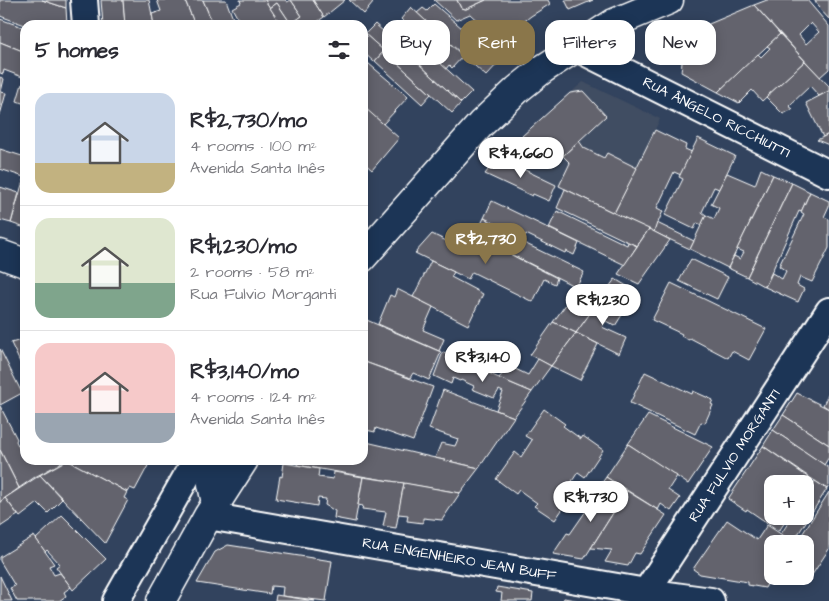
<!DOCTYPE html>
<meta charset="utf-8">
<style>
:root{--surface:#fff;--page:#f7f7f7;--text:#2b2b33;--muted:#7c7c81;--line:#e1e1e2;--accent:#8a764a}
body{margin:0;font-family:"Architects Daughter",sans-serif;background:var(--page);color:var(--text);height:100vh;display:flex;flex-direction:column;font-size:19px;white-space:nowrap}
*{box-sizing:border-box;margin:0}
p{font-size:16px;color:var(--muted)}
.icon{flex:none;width:28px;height:28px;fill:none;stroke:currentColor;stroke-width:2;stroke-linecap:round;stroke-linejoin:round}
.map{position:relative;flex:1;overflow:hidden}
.side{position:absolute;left:20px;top:20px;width:348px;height:445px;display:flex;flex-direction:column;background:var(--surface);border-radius:15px;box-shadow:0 2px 12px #0003}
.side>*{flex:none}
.top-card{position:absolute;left:382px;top:20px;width:371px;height:45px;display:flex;gap:10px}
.tools{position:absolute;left:764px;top:475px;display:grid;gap:10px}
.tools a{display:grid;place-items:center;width:50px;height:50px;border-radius:10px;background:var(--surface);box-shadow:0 2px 12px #0003;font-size:25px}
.price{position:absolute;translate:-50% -42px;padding:0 11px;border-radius:18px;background:#fff;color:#222;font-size:16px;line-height:32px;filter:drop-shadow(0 1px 2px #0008)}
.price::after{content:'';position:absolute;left:50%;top:30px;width:15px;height:11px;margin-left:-8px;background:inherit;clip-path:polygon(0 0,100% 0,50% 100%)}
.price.on{background:var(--accent);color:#fff}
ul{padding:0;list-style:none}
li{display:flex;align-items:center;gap:15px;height:125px;padding:0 15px}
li+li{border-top:1px solid var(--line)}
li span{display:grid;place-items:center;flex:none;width:140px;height:100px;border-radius:15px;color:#555}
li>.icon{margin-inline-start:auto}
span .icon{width:60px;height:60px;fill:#fffc;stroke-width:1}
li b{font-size:21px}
h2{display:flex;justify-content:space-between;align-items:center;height:60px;padding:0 15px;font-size:21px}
.tag{padding:0 18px;border-radius:15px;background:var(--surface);box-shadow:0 2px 12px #0003;font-size:18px;line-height:45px}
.tag.on{background:var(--accent);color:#fff}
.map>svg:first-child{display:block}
</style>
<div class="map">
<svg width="829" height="601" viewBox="0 0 829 601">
<rect width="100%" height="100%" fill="#32435e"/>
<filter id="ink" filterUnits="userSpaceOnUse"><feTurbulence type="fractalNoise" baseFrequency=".02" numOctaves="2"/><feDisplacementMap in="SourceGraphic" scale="10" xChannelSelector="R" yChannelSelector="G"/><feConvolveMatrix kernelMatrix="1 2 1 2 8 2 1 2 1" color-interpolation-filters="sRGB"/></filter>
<g filter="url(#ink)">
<!-- built -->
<polygon fill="#414d62" points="583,82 660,119 614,213 498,157"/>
<!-- building -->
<g fill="#63646d" stroke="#fff" fill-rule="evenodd">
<polygon points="0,0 42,0 66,8 67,25 25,25 0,16"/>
<polygon points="42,0 66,0 66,8"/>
<polygon points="101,0 123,0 125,25 103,25"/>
<polygon points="123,0 149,0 154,25 125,25"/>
<polygon points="157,0 185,0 195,25 154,25 152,14 161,11"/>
<polygon points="185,0 203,0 213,24 195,25"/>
<polygon points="203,0 226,0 235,24 213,24"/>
<polygon points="240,0 265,0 280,23 241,24 232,8 241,3"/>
<polygon points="265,0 285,0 287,2 291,0 302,16 291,24 277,3 270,8"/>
<polygon points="291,0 313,0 324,17 313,25 281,25 270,8 277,3 291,24 302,16"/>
<polygon points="313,0 345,0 324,17"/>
<polygon points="349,0 370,0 373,3 364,14"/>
<polygon points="434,0 457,0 461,8 466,9 486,0 548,0 550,4 531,16 499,41 470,14 456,20"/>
<polygon points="457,0 486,0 466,9 461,8"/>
<polygon points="565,0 593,0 570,10"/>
<path d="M 767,0 L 807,0 L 829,26 L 829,69 L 820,77 L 754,5 ZM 811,23 L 819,32 L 806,44 L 799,35 Z"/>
<polygon points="814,0 829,0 829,19 819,8 820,7"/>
<polygon points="434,4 463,29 464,27 500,61 486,76 417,13 423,8 427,11"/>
<polygon points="754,5 780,34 718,92 681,72 685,34"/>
<polygon points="411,7 463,56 452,68 449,65 446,69 434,57 437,54 401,19"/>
<polygon points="0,19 25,28 25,52 0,42"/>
<polygon points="375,24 393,40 384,51 365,34"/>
<polygon points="397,24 472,92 461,103 388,35"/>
<polygon points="365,34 384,51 374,62 362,51 362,38"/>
<polygon points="780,34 805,61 762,101 752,90 739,103 718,92 758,54 761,57 770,48 767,46"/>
<polygon points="393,40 461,103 452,113 384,51"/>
<polygon points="0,42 25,52 25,78 4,70 3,74 0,73"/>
<polygon points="384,51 431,94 422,104 375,61"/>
<polygon points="362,58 408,97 383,124 362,106"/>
<polygon points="805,61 829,86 829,91 819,96 810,86 789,106 793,109 783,114 766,97"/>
<polygon points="0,77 4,79 1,92 6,93 0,115"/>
<polygon points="22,84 25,85 25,104 17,101"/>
<polygon points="583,91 606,116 553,165 522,136 570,93"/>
<polygon points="829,91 829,134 823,137 806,103"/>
<polygon points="364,107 399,138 372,170 362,161"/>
<polygon points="655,130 686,145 685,149 692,152 681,175 674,172 657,208 663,211 654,232 614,213"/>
<polygon points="829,134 829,145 817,140"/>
<polygon points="698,138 735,156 719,189 714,187 702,212 706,215 702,225 697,223 694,229 665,215 683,179 679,177"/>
<polygon points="579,141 584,148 604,158 607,153 637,168 614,213 559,186 570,163 563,156"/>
<polygon points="0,149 25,157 24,177 0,169"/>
<polygon points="498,157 556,185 549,201 533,194 532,196 485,174"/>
<polygon points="761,169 773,175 728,268 690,249 706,215 714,219 719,208 711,204 727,173 755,185"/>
<polygon points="25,174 25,228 11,223"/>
<polygon points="773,175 792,183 747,277 728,268 734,256 740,259 744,252 737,249"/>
<polygon points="792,183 810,192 801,212 799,211 765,287 747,277"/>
<polygon points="0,187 19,193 11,223 0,220"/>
<polygon points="565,189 614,213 649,229 637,246 628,242 557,208"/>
<polygon points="810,192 829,201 829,206 824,217 829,219 829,248 812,282 800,277 797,285 804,289 798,302 765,287 772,273 782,279 786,271 779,266 804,214 801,212"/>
<polygon points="492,201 579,243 574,255 566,251 565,253 526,234 524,238 484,218"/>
<polygon points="557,211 627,245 628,242 637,246 625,265 549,228"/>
<polygon points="484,218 524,238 522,242 584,272 576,287 475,236"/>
<polygon points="657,223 694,241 690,249 654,232"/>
<polygon points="649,229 670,240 639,284 618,274"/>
<polygon points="432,234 463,249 470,234 557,278 555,284 544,279 533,302 472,272 468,279 415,253"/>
<polygon points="691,259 728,277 717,299 679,281"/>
<polygon points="431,261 454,272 451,277 483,294 468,325 413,297"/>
<polygon points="615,279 637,292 625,310 601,298"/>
<polygon points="671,283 766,329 749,360 732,351 728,358 690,338 689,340 681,336 682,334 652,320"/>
<polygon points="578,288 601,299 576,333 553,322"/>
<polygon points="397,289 433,307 423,330 444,339 439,351 378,324 390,295 394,297"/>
<polygon points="601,298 625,310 615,326 606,321 602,327 626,338 619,354 576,333"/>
<polygon points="362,318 441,352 429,380 413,373 410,378 362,361"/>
<polygon points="553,322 576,333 551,366 530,355"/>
<polygon points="576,333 598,344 580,380 551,366"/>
<polygon points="25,339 25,373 11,343"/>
<polygon points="0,349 22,393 0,405"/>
<polygon points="443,352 499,378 532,392 514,417 496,410 503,392 499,390 494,398 472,389 474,386 461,380 460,381 453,378 451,384 434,376"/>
<polygon points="538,359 551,366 532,392 499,378 509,366 528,375"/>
<polygon points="362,361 433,387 413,441 376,428 375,432 362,429"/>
<polygon points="645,372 692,394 693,391 713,400 711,404 713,405 705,423 701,422 695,434 630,403"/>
<polygon points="443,390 514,417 479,468 435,458 441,443 455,446 458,439 429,429"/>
<polygon points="797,393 829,409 829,445 783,415"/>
<polygon points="829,393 829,409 823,405"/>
<polygon points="0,406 17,439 16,441 25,460 60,460 61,463 35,477 19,488 0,450"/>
<polygon points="544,409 565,424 563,426 581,439 583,436 603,450 585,477 578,472 567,489 573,494 555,520 534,506 537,503 519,490 516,494 496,479 515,452 521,457 532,440 525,436"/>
<polygon points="648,415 713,447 688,484 628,444"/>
<polygon points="783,415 829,445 829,457 824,465 773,430"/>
<polygon points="773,430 829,468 829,486 827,489 763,446"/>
<polygon points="362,441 435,458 479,468 460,493 297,465 298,460 362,460"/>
<polygon points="628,444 677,476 668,490 680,498 671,511 661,504 658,510 606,477"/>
<polygon points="763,446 812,480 805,490 805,484 772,484 772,516 805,516 805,495 815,481 827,489 793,542 781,534 790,520 787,519 779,531 747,509 746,511 728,499"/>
<polygon points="0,450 19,488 0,502"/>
<polygon points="67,460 151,460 135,490 130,488 127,492"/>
<polygon points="67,460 127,492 124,498 128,500 105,543 40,475"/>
<polygon points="284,463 319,469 318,477 333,479 334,472 363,477 355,522 334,518 335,511 325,505 326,499 318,498 317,506 276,499 280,476 282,477"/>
<polygon points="40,475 62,499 48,513 38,503 20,517 5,498"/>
<polygon points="363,477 404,483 396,528 383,526 386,512 362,509 363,506 358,505"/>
<polygon points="606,477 627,491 584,559 553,554 567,533 570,534 595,498 606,504 612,495 599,487"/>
<polygon points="404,483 460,493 442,520 423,518 423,523 407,521 408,515 398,514"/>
<polygon points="627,491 666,515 640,554 635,553 628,566 605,562 612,550 591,548"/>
<polygon points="829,492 829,549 812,575 805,570 805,544 796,544"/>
<polygon points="5,498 18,515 0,527 0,502"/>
<polygon points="62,515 106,559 73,590 56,567 60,564 47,550 45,552 36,539"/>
<polygon points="727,520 757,540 767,525 793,542 792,544 772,544 772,575 765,588 748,585 748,582 700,574 693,569"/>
<polygon points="34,536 54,564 49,566 54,575 60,573 71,587 64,592 66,596 59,601 17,601 10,588 15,586 0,561 0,557"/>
<polygon points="228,545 332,561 326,601 282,596 283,587 271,586 270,594 197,583 215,552"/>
<polygon points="0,576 12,601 0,601"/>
<polygon points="497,587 533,593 532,601 501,601 502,593 496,592"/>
<polygon points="276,595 282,596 315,601 275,601"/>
<polygon points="564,598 580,601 563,601"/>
</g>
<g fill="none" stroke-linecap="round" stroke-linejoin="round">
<!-- street casing -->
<g stroke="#fff" stroke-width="30">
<g id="street">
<polyline points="84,0 86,25"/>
<path id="s1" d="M 575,47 L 829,174"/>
<path id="s2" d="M 208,516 L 646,592 L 711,601"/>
<polyline points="116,601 196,460"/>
<path id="s3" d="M 644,601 L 646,592 L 829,311"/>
</g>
</g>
<!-- secondary casing -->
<g stroke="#fff" stroke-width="31">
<g id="secondary">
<polyline points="0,254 25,263"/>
<polyline points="362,258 481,124 518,89 543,69 614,23 669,0"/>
<polyline points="215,460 212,484 216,503"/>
<polyline points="161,601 208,516 244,460"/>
</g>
</g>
<!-- street -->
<use href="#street" stroke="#1d3557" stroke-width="26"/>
<!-- secondary -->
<use href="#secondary" stroke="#1d3557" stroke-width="28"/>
</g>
</g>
<g text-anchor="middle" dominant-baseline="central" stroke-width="4.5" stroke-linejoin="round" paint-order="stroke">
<!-- street labels -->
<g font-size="14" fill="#fff" stroke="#1d3557">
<text stroke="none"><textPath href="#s1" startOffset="158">RUA ÂNGELO RICCHIUTTI</textPath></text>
<text stroke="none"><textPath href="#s3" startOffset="172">RUA FULVIO MORGANTI</textPath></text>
<text stroke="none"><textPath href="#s2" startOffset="255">RUA ENGENHEIRO JEAN BUFF</textPath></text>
</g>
</g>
</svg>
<div class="tools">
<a>+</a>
<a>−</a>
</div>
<b class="price" style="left:521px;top:179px">R$4,660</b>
<b class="price on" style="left:486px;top:265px">R$2,730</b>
<b class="price" style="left:603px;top:326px">R$1,230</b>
<b class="price" style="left:483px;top:383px">R$3,140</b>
<b class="price" style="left:591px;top:523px">R$1,730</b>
<div class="top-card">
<a class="tag">Buy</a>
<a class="tag on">Rent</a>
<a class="tag">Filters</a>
<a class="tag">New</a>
</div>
<section class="side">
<h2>5 homes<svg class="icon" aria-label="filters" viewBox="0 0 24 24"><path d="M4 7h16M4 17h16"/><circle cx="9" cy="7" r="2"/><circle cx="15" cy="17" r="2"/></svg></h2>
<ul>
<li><span style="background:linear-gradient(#c9d6e8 70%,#c2b280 0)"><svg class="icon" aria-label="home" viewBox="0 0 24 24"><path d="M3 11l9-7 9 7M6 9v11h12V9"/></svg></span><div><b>R$2,730/mo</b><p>4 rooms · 100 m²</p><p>Avenida Santa Inês</p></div></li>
<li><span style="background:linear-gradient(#dfe7d0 65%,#7fa58c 0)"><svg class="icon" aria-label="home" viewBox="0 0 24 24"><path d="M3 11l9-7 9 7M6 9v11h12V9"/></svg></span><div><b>R$1,230/mo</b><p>2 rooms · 58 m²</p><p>Rua Fulvio Morganti</p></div></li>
<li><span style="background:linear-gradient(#f6c9c9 70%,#9aa5b1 0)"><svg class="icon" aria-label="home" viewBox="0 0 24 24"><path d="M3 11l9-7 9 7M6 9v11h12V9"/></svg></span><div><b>R$3,140/mo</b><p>4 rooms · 124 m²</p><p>Avenida Santa Inês</p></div></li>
</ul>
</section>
</div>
